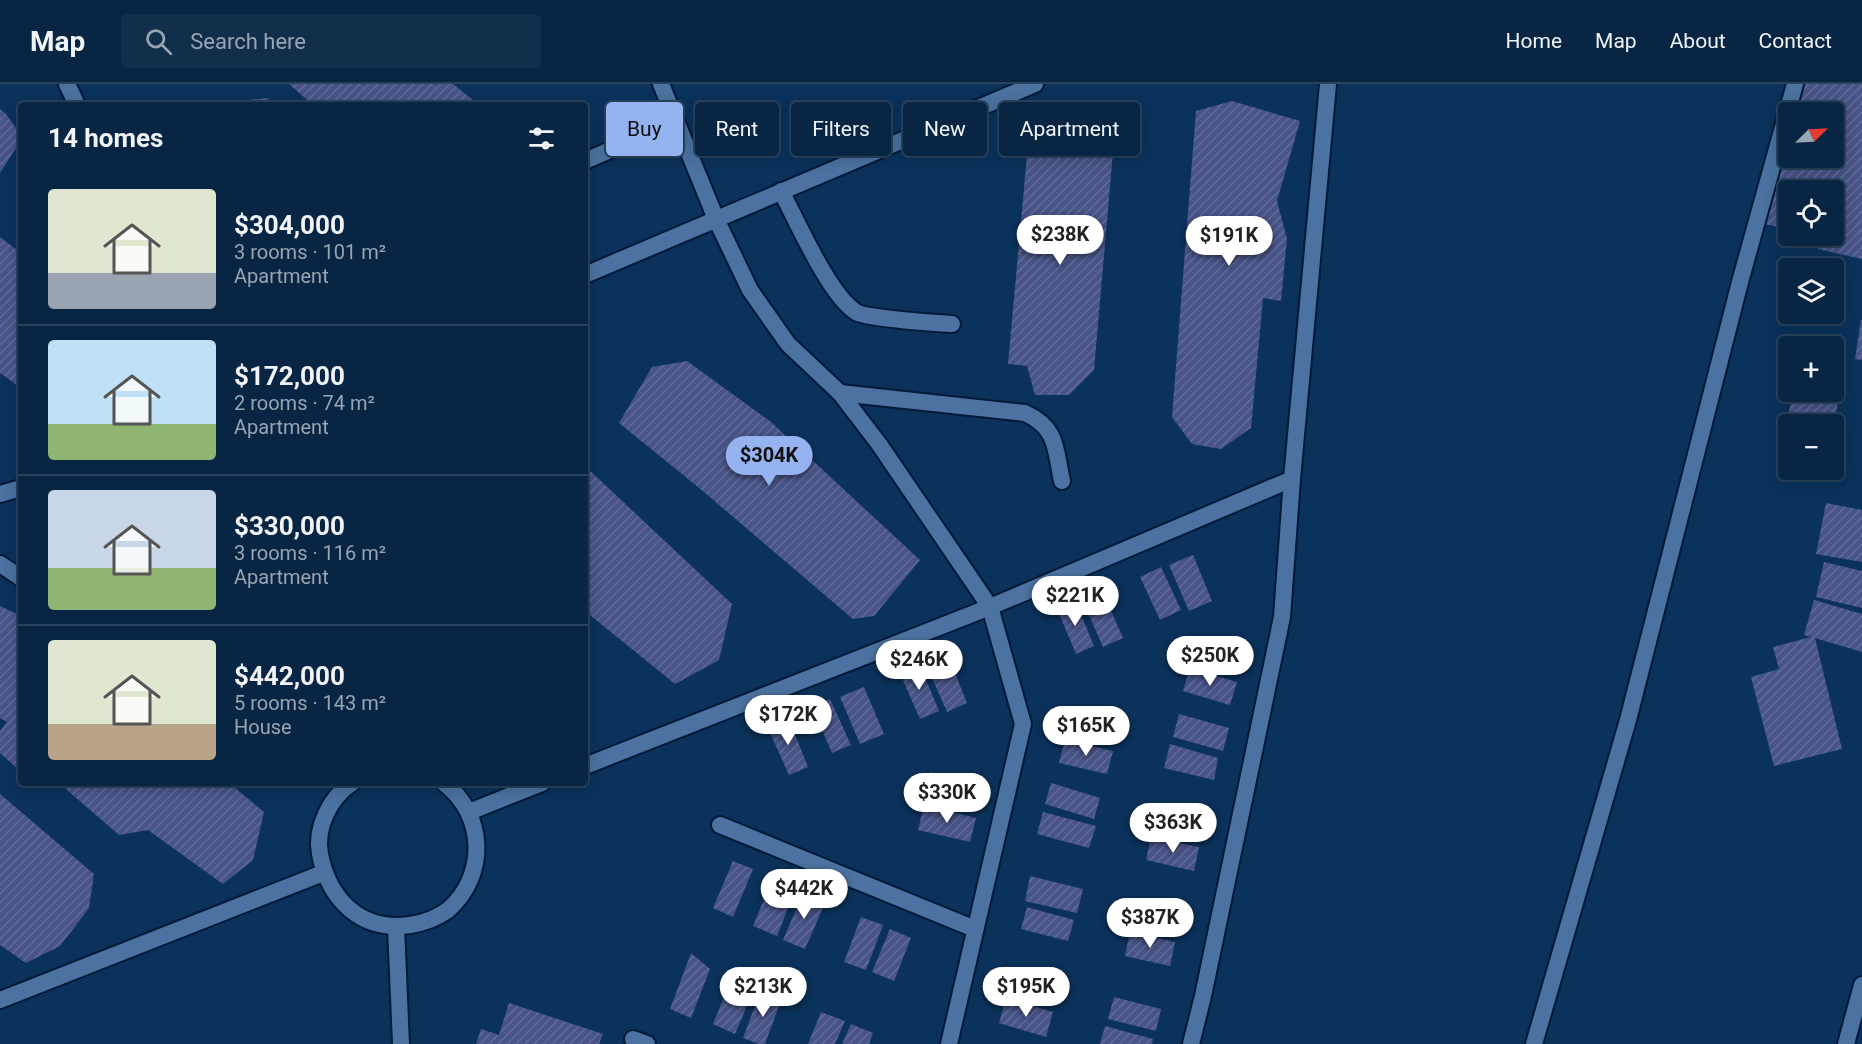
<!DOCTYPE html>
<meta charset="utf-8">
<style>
:root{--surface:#082644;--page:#112e4b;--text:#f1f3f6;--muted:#98a5b2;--line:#29435d;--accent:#95b2f1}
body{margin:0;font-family:Roboto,sans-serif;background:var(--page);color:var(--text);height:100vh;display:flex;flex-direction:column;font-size:22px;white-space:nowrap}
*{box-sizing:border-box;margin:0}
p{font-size:20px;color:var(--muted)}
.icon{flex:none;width:33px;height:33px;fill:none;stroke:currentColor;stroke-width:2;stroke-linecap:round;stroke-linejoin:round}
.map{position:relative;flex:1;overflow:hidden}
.side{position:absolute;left:18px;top:18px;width:570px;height:684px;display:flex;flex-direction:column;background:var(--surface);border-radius:6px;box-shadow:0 3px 15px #0003,0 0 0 2px var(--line)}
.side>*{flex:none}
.banner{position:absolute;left:606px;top:18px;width:570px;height:54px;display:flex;gap:12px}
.needle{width:39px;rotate:66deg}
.fabs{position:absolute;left:1778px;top:18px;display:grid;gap:12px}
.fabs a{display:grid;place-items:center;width:66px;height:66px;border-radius:6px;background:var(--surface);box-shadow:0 3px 15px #0003,0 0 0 2px var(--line);font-size:30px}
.price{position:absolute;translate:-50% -51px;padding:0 14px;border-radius:21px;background:#fff;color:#222;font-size:20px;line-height:39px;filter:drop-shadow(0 2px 3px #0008)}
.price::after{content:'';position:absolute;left:50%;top:36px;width:18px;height:14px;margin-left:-9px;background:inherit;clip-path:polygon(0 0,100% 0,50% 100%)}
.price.active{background:var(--accent);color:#111}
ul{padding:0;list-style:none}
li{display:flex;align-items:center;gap:18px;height:150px;padding:0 30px}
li+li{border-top:2px solid var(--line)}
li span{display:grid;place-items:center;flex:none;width:168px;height:120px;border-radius:6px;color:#555}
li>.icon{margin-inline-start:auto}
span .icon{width:72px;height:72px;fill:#fffc;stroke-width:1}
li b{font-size:26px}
h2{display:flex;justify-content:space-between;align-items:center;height:72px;padding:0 30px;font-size:26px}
.pill{padding:0 21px;border-radius:6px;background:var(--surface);box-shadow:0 3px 15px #0003,0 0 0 2px var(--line);font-size:21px;line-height:54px}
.pill.active{background:var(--accent);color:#111}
header{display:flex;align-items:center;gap:36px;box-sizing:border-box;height:84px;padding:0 30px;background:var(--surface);border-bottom:2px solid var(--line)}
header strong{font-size:28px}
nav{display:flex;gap:33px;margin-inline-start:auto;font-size:21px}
.search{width:420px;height:54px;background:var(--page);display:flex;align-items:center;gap:15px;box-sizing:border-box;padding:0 21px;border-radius:6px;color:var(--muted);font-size:22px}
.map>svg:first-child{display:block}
</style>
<header>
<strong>Map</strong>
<div class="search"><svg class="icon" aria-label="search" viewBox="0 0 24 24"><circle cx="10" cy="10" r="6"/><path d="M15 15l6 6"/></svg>Search here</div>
<nav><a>Home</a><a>Map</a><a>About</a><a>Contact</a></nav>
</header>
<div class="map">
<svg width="1862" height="960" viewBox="0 0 1862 960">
<defs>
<pattern id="building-hatch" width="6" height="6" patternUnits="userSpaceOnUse" patternTransform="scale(1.5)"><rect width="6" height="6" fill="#485387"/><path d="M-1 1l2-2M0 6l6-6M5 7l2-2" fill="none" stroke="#616c99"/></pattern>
</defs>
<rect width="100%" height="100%" fill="#0b325b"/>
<!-- building -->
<g fill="url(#building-hatch)" fill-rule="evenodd">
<polygon points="289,0 453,0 474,17 473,21 313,21"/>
<path d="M 1793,0 L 1862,0 L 1862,175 L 1818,165 L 1821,152 L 1833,152 L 1833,106 L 1788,106 L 1788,145 L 1764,140 ZM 1788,28 L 1833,28 L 1833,74 L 1788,74 Z"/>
<polygon points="268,14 271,21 230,21 240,17"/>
<polygon points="1232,17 1300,37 1277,117 1287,155 1281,217 1263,214 1251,344 1221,365 1192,360 1172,333 1196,27"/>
<polygon points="0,25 6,30 21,51 21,56 0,89"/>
<polygon points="1028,60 1113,68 1094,286 1069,311 1035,311 1027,282 1008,280"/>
<polygon points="0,153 21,169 21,304 0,289"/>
<polygon points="1861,236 1862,236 1862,276 1855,275"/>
<polygon points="687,277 771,338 920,476 874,532 853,535 698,403 619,339 652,283"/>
<polygon points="1833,297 1843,300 1833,340 1788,340 1788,362 1780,360 1794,308 1833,308"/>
<polygon points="586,383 732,520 719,576 675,600 585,527"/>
<polygon points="1826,419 1862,426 1862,478 1816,470"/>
<polygon points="1193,471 1212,517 1189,527 1169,481"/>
<polygon points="1824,478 1862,487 1862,524 1816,513"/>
<polygon points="1161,483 1181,526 1160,536 1140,493"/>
<polygon points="1102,506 1123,554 1103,563 1082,515"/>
<polygon points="1075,516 1094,562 1076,570 1057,525"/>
<polygon points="1814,516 1862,530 1862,568 1815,554 1842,665 1774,682 1751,593 1779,585 1773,563 1811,553 1804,551"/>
<polygon points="0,522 21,532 21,688 0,669 0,647 7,638 0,634"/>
<polygon points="947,569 967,619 947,628 925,578"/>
<polygon points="919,579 939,627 920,635 899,587"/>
<polygon points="1190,584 1237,598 1230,621 1183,607"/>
<polygon points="864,603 884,650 860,660 840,613"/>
<polygon points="830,615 851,661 832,669 812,623"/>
<polygon points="1179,630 1229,644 1223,667 1173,653"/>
<polygon points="788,633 808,683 789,691 767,642"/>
<polygon points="1065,656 1113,667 1107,690 1059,679"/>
<polygon points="1170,660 1218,674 1214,696 1164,684"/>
<polygon points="930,688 981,703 974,728 923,713"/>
<polygon points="59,699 229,699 264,728 253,776 223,800 148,746 119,751"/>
<polygon points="1051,699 1100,714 1094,735 1045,720"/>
<polygon points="0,710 94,790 89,824 60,862 26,879 0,861"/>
<polygon points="924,721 976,734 970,758 918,746"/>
<polygon points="1154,725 1203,737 1199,756 1150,744"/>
<polygon points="1043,728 1096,742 1089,764 1037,750"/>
<polygon points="1151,753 1199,763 1194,787 1146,776"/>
<polygon points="733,777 753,785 733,833 713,824"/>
<polygon points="1030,792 1083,805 1077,829 1025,817"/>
<polygon points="773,794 796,804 777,852 753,842"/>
<polygon points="804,807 826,817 805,865 783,856"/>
<polygon points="1139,818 1181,829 1175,853 1133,842"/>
<polygon points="1027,823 1074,836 1068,857 1021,845"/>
<polygon points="861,833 883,841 866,886 844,878"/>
<polygon points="890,845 911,854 894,897 872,888"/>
<polygon points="1130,848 1175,858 1170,882 1125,872"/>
<polygon points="691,869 710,885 691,934 670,925"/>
<polygon points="1015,885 1060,898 1053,922 1008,909"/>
<polygon points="733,891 756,901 735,950 713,940"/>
<polygon points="761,906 782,914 765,960 759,960 743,954"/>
<polygon points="1114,913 1161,925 1156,947 1108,935"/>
<polygon points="1006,914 1053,928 1046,953 999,939"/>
<polygon points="509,919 603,950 599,960 476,960 481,945 499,951"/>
<polygon points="821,928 845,937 835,960 808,960"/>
<polygon points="851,940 873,949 869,960 842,960"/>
<polygon points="1105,942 1153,955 1152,960 1100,960"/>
</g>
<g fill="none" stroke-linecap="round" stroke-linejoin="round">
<!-- service casing -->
<g stroke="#001937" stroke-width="20">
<g id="service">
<polyline points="585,77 676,37"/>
<path d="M 781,107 C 797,137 829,211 856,228 C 865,234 936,239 952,240"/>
<path d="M 840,309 L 1025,329 C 1058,344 1055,365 1062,397"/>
<polyline points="0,480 21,494"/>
</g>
</g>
<!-- minor casing -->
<g stroke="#001937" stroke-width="20">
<g id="minor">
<polyline points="67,0 77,21"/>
<polyline points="661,0 716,135 750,206 788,260 840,309 879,360 990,523 1023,640 949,960"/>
<polyline points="585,191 1035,0"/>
<polyline points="0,410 21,404"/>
<polyline points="585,682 990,523 1292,395"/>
<path d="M 352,699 C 330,713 315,744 320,770 C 329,816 361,848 410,841 C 423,839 437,834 448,826 C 488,791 485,730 444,699"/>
<polyline points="469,728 542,699"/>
<polyline points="720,741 975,845"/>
<polyline points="396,843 401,960"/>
<polyline points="0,916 323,789"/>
<polyline points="633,955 647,960"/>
<polyline points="1191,960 1203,912 1282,533 1292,395 1328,0"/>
<polyline points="1534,960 1628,636 1740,198 1795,0"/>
<polyline points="1846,960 1862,901"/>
</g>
</g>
<!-- service -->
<use href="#service" stroke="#4b72a0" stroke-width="16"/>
<!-- minor -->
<use href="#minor" stroke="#4b72a0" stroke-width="16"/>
</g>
</svg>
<div class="fabs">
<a><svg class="needle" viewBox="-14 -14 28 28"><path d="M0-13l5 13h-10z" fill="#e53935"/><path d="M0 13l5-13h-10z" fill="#98a5b2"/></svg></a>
<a><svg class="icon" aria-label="locate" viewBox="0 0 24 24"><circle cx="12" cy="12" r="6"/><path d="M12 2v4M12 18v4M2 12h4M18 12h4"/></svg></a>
<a><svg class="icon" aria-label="layers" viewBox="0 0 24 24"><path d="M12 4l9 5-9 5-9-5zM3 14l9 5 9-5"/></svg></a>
<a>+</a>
<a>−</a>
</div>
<b class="price" style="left:1060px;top:182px">$238K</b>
<b class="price" style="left:1229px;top:183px">$191K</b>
<b class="price active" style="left:769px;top:403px">$304K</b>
<b class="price" style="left:1075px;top:543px">$221K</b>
<b class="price" style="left:1210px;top:603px">$250K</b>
<b class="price" style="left:919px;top:607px">$246K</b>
<b class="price" style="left:788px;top:662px">$172K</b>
<b class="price" style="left:1086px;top:673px">$165K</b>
<b class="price" style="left:947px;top:740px">$330K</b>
<b class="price" style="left:1173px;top:770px">$363K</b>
<b class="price" style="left:804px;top:836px">$442K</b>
<b class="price" style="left:1150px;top:865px">$387K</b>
<b class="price" style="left:763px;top:934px">$213K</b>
<b class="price" style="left:1026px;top:934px">$195K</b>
<div class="banner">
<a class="pill active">Buy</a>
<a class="pill">Rent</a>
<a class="pill">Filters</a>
<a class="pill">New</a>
<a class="pill">Apartment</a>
</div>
<section class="side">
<h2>14 homes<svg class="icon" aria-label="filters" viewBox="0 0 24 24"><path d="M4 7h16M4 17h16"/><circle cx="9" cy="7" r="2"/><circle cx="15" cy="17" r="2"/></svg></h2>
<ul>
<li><span style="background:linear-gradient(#dfe7d0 70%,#9aa5b1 0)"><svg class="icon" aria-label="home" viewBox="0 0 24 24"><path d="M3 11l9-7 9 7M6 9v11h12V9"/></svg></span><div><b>$304,000</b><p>3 rooms · 101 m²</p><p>Apartment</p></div></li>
<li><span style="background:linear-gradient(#bfe0f5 70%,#8fb573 0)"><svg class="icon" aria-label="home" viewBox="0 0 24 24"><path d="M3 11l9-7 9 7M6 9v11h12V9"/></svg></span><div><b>$172,000</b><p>2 rooms · 74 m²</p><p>Apartment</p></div></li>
<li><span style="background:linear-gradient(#c9d6e8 65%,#8fb573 0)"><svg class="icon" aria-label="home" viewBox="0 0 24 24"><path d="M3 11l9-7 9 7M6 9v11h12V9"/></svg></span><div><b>$330,000</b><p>3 rooms · 116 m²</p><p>Apartment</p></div></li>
<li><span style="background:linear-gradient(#dfe7d0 70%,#b9a48a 0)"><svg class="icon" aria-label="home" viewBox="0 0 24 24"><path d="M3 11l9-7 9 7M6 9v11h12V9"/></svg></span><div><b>$442,000</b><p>5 rooms · 143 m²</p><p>House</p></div></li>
</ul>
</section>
</div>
